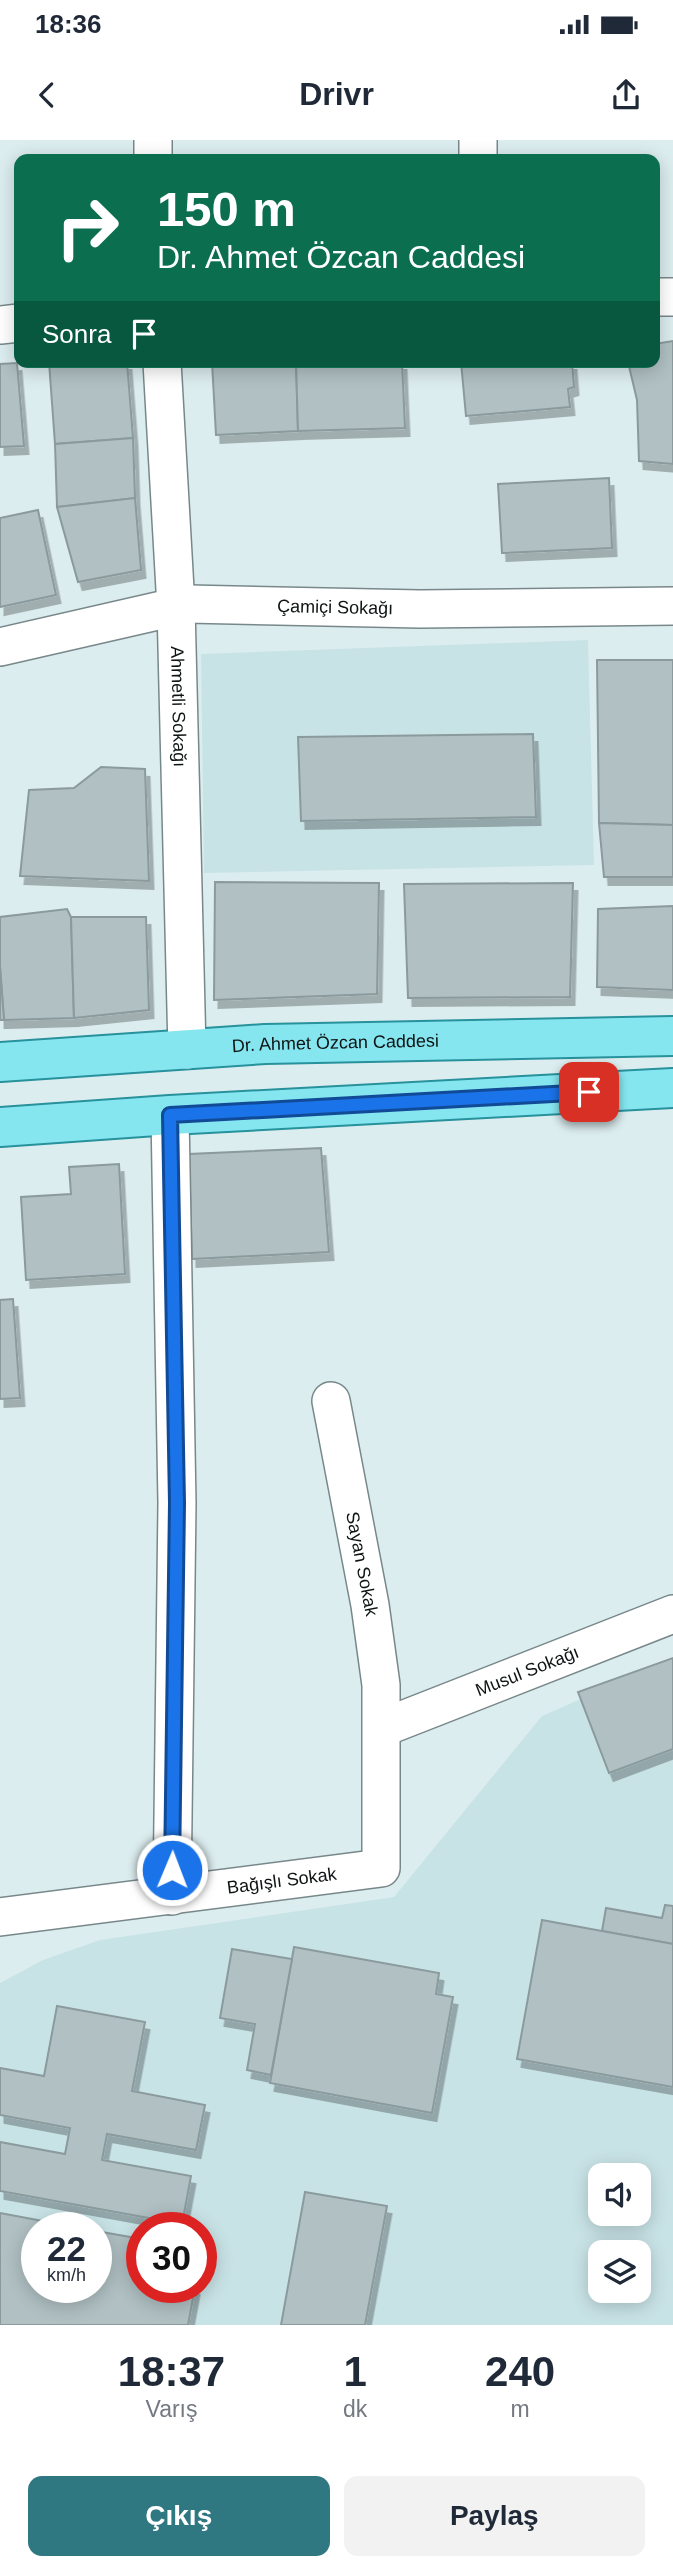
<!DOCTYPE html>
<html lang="tr">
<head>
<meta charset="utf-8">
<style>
	:root { --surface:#fff; --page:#f2f2f3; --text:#1f2937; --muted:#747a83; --accent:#307881 }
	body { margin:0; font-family:Arial,sans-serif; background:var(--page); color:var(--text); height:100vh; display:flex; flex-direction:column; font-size:26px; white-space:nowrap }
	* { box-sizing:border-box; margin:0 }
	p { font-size:23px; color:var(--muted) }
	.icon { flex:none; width:38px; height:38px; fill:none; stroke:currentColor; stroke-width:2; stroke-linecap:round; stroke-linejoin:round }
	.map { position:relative; height:2185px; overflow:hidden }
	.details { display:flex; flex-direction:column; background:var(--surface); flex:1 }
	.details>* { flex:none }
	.top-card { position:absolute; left:14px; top:14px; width:646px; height:214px; border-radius:14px; box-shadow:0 4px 18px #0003; background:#0b6e4f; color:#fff; overflow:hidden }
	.controls { position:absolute; left:588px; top:2023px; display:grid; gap:14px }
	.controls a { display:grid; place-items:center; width:63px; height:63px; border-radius:14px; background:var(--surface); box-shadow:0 4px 18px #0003; font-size:35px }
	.speed { position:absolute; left:21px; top:2072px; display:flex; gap:14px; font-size:35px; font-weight:700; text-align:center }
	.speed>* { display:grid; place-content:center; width:91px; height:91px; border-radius:50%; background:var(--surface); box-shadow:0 4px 18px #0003; line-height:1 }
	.speed small { font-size:18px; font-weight:400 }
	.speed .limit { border:10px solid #d22; background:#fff; color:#111 }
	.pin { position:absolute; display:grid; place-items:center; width:60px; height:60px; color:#fff; margin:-30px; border-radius:14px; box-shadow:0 4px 10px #0006 }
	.me { position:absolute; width:77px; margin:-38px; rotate:1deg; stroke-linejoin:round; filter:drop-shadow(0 0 5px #0008) }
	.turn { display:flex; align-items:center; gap:24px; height:147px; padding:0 28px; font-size:32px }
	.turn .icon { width:91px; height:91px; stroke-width:2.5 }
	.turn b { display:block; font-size:49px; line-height:60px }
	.then { display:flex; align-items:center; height:66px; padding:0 28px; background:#0003; gap:14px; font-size:26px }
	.eta { display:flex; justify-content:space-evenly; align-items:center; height:119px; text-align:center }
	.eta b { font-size:42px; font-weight:700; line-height:49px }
	.button { display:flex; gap:14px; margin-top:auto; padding:14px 28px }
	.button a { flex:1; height:80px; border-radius:14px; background:var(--accent); color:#fff; font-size:28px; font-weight:700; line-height:80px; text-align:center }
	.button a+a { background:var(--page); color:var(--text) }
	.status { display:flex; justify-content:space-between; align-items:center; height:49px; padding:0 35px; background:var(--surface); direction:ltr }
	.status svg { height:19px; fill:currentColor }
	header { display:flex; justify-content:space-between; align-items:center; height:91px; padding:0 28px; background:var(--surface); font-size:32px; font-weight:700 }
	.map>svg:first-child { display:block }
	.built { fill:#c8e3e6; fill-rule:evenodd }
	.building { fill:#b0c0c3; stroke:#8b9b9d; stroke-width:2; filter:url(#shadow) }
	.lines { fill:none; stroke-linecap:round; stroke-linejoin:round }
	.street-casing { stroke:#78888a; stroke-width:40 }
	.primary-casing { stroke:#27919c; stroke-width:42 }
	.street { stroke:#fff; stroke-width:37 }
	.primary { stroke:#86e6f0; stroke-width:38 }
	.route-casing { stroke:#114b97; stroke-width:18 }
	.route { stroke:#1a73e8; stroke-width:12 }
	.labels { text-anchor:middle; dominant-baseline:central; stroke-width:5; stroke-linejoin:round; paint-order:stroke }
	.street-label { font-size:18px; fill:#0e1414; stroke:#fff }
</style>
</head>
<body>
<div class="status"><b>18:36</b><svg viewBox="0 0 49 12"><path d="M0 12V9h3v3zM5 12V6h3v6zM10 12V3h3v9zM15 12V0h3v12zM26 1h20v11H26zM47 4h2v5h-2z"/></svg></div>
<header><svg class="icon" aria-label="back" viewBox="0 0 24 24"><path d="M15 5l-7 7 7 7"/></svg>Drivr<svg class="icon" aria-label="share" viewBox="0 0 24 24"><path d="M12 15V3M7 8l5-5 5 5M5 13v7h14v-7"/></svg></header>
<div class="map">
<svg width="673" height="2185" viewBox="0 0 673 2185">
	<defs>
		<filter id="shadow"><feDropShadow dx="4.5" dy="8" stdDeviation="0" flood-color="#0004"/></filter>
	</defs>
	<rect width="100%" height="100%" fill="#dcedef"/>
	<g class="built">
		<polygon points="588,500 594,725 204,733 201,514"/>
		<path d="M 673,1519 L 673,2185 L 0,2185 L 0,1843 L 43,1820 L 100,1800 L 394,1757 L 542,1576 ZM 600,2035 L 639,2035 L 639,2074 L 600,2074 ZM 37,2088 L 96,2088 L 96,2147 L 37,2147 ZM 142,2088 L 201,2088 L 201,2147 L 142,2147 ZM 600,2112 L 639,2112 L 639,2151 L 600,2151 Z"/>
	</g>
	<g class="building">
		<polygon points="673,201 673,324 639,321 637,260 628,222 654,222 654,204"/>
		<polygon points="49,222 127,222 133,298 55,304"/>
		<polygon points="212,222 296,222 298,291 216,295"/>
		<polygon points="296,222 402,222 405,288 298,291"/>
		<polygon points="461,222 572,222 574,247 568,249 570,267 466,276"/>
		<polygon points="17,223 24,306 0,307 0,224"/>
		<polygon points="133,298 135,358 57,367 55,304"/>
		<polygon points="609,338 612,408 502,413 498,344"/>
		<polygon points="135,358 141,430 78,442 57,367"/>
		<polygon points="38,370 56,455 0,467 0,378"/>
		<polygon points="597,520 673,520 673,685 599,683"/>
		<polygon points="533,594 536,677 301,681 298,597"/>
		<polygon points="101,627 145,629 149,741 20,736 29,650 74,648"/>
		<polygon points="599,683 673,685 673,737 604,737"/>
		<polygon points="215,742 379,743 377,854 214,860"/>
		<polygon points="573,743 570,857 408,858 404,744"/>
		<polygon points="673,766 673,850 597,847 598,769"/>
		<polygon points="67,769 71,777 74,878 4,880 0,827 0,777"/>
		<polygon points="71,777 146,777 149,870 74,878"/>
		<polygon points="0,827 4,880 0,880"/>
		<polygon points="321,1008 329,1112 192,1119 189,1014"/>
		<polygon points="119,1024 125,1134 26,1140 21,1057 71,1054 69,1027"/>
		<polygon points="13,1159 20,1258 0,1259 0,1160"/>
		<polygon points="673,1518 673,1609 609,1633 578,1552"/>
		<polygon points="665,1765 673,1766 673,1804 602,1791 606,1768 662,1778"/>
		<polygon points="542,1780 673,1804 673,1947 517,1919"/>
		<polygon points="294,1807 439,1833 436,1854 453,1857 432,1973 270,1943"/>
		<polygon points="232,1809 292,1819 271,1935 247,1930 255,1884 220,1878"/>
		<polygon points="57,1866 145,1882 132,1951 205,1965 196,2010 107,1994 102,2020 191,2036 182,2084 0,2051 0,2002 65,2014 70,1988 0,1975 0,1928 44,1936"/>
		<polygon points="305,2052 387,2066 365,2185 281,2185"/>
		<polygon points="0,2073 80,2088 37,2088 37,2147 96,2147 96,2091 142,2099 142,2147 195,2147 188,2185 0,2185"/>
	</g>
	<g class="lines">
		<g class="street-casing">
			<g id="street">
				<polyline points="153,0 153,19"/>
				<polyline points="478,19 478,0"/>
				<polyline points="654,157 673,157"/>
				<polyline points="0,185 19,183"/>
				<path id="s1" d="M 162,222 L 176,467 L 187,910"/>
				<path id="s2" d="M 0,507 L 188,464 L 420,469 L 673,466"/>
				<polyline points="170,975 177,1363 172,1756"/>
				<path id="s3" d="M 382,1588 L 673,1474"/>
				<path id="s4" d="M 0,1777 L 381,1728 L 381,1545 L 370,1465 L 331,1261"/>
			</g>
		</g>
		<g class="primary-casing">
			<g id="primary">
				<path id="s5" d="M 0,922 L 265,904 L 673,896"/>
				<polyline points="0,987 170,975 673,948"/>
			</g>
		</g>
		<use href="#street" class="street"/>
		<use href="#primary" class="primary"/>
	</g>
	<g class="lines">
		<g class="route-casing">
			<polyline id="route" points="172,1730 177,1363 170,975 589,952"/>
		</g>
		<use href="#route" class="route"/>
	</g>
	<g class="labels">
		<g class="street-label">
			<text stroke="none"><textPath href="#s2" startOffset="340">Çamiçi Sokağı</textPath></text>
			<text stroke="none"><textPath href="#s1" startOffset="345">Ahmetli Sokağı</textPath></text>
			<text stroke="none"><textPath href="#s5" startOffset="336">Dr. Ahmet Özcan Caddesi</textPath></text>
			<text transform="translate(362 1424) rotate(79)">Sayan Sokak</text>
			<text stroke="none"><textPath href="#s3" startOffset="156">Musul Sokağı</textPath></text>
			<text stroke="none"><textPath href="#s4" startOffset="284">Bağışlı Sokak</textPath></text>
		</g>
	</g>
</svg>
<div class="controls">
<a><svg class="icon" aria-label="sound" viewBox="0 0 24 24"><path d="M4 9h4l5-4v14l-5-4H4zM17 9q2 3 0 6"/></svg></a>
<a><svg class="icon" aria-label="layers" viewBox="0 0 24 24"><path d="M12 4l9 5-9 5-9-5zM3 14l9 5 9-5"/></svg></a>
</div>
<div class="speed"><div>22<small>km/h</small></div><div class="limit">30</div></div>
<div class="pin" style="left:589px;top:952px;background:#d93025"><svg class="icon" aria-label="arrive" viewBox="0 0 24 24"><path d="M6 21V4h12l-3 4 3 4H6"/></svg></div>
<svg class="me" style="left:172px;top:1730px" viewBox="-20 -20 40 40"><circle r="17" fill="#1a73e8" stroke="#fff" stroke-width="3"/><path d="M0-11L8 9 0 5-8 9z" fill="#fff"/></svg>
<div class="top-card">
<div class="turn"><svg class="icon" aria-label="right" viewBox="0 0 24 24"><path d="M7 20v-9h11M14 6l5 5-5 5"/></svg><div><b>150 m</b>Dr. Ahmet Özcan Caddesi</div></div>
<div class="then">Sonra<svg class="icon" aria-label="arrive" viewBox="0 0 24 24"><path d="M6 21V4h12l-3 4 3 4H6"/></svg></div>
</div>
</div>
<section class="details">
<div class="eta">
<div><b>18:37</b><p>Varış</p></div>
<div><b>1</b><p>dk</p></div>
<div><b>240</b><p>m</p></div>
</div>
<div class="button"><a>Çıkış</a><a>Paylaş</a></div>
</section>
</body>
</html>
